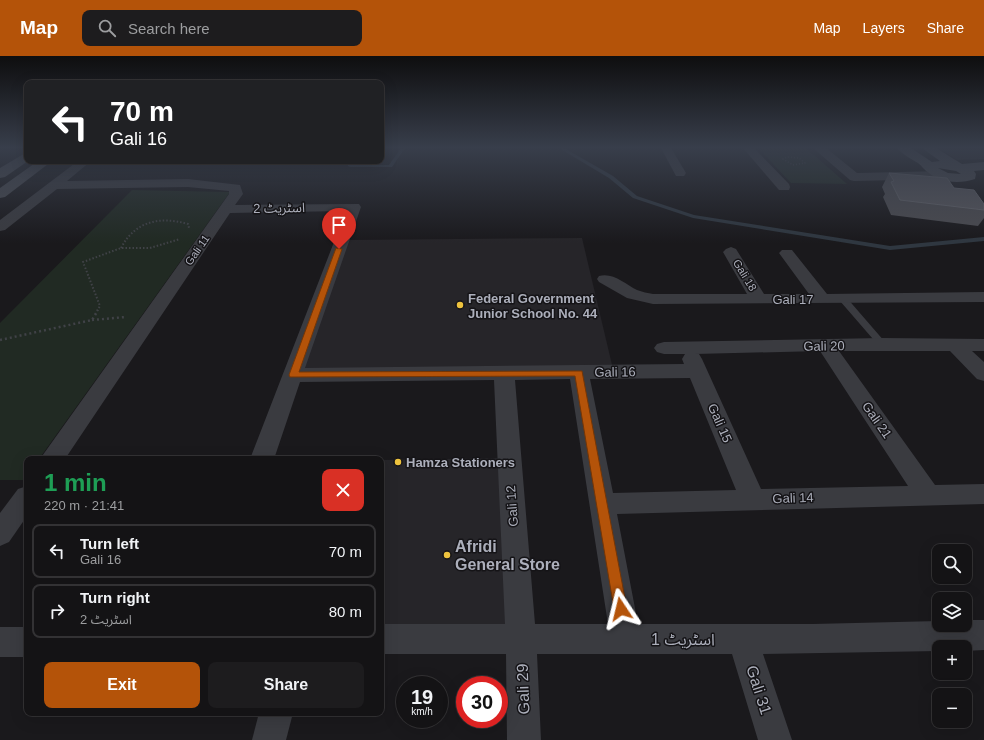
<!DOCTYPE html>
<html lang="en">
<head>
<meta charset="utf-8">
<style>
	:root { --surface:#141315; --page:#1d1c1e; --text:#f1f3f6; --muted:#9d9ea0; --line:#333234; --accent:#b45309 }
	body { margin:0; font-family:Helvetica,"Noto Sans Arabic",sans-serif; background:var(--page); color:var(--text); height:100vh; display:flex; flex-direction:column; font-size:15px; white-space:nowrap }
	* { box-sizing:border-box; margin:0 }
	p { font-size:13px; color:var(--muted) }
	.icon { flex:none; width:22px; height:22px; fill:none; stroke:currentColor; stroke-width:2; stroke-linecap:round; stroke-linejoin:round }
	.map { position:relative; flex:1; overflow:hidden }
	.panel { position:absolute; left:24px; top:400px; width:360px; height:260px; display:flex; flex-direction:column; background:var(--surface); border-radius:8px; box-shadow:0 4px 16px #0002,0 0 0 1px var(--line) }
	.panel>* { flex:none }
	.top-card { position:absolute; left:24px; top:24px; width:360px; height:84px; border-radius:8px; box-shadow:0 4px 16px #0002,0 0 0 1px var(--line); background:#202124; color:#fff; overflow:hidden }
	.fabs { position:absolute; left:932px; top:488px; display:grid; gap:8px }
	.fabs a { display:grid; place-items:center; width:40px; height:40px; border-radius:8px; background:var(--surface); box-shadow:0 4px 16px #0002,0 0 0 1px var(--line); font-size:20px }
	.speed { position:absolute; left:396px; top:620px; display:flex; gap:8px; font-size:20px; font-weight:700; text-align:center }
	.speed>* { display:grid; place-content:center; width:52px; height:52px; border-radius:50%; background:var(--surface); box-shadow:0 4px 16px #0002,0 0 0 1px var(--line); line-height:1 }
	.speed small { font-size:10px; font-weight:400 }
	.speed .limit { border:6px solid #d22; background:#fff; color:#111 }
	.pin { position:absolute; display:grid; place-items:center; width:34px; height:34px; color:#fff; margin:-41px -17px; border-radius:50% 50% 50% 0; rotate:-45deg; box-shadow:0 0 4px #0007 }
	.pin .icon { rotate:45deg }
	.me { position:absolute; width:44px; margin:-22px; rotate:350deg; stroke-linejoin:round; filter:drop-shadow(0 0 3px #0008) }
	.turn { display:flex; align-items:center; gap:14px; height:84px; padding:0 20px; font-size:18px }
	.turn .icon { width:52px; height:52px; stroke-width:2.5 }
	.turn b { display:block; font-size:28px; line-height:34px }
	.round { display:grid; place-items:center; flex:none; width:42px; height:42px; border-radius:8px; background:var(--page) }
	.head { display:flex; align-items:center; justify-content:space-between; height:68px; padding:0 20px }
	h1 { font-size:24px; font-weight:600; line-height:30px; color:#1e9e55 }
	.primary-button { display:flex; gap:8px; margin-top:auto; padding:8px 20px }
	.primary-button a { flex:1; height:46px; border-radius:8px; background:var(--accent); color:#fff; font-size:16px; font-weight:600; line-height:46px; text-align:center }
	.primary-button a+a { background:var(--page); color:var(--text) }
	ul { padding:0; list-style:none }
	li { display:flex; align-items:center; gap:12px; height:54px; margin:0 8px 6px; padding:0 12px; border:2px solid var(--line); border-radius:8px }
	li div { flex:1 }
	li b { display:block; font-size:15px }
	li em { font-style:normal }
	header { display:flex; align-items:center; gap:24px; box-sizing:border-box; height:56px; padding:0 20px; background:var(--accent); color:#fff }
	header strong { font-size:19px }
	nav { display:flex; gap:22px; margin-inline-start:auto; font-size:14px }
	.search { width:280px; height:36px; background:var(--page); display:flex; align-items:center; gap:10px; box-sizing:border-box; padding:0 14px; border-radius:8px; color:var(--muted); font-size:15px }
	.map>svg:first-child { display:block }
	.built { fill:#262529 }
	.green { fill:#212a23 }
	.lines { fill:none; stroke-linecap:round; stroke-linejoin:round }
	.stream { fill:#2f3740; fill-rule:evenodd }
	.path-far2 { stroke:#404247; stroke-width:1.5; stroke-dasharray:1 2; stroke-linecap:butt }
	.path-far1 { stroke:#404247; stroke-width:2; stroke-dasharray:1.5 2; stroke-linecap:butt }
	.path { stroke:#404247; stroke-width:2.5; stroke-dasharray:2 3; stroke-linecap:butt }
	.lane { fill:#3a3b40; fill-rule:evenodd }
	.street { fill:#3a3b40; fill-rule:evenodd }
	.secondary { fill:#484a50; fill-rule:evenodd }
	.wall { fill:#4b4b50 }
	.building { fill:#56565c; stroke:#63646a }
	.route { fill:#b45309; stroke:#753606 }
	.poi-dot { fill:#eec33e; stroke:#151417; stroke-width:1.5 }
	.labels { text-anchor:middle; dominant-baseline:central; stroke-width:3; stroke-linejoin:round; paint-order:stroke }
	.far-street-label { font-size:11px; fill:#acafbb; stroke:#151417 }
	.street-label { font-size:13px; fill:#acafbb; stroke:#151417 }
	.poi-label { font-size:13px; font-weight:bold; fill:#acafbb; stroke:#151417; text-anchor:start }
	.near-poi-label { font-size:16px; font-weight:bold; fill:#acafbb; stroke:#151417; text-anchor:start }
	.near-street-label { font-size:16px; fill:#acafbb; stroke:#151417 }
</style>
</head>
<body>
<header>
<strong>Map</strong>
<div class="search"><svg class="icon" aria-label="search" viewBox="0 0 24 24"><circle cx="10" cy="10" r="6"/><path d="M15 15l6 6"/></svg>Search here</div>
<nav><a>Map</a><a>Layers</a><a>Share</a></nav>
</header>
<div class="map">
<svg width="984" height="684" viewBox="0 0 984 684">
	<rect width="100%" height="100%" fill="#1a191c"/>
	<g class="built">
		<polygon points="938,92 984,92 984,103 957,104"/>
		<polygon points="582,182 613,313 300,314 344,184"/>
		<polygon points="503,402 512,578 381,577 381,404"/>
	</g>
	<g class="green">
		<polygon points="758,92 806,92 847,128 791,127"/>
		<polygon points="132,134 230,136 39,403 27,403 27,419 24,424 0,424 0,267"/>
	</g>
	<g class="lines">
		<g class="stream">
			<polygon points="401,92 405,92 392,111 350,111 348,110 347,105 351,105 352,109 389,109"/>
			<polygon points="559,92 564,92 613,120 637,140 694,159 890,190 984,181 984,185 890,194 693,162 633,142 609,122"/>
		</g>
		<polygon class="path-far2" points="788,101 799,102 805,107 793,109 783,103"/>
		<g class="path-far1">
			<path d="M 121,192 C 135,165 160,160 188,168 L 189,172"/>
			<polyline points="97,255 100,250 83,206 121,192 150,192 180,183"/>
		</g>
		<g class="path">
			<polyline points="92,264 126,261"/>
			<polyline points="0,284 92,264 98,254"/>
		</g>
		<polygon class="lane" points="840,241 846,241 885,286 887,288 885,290 879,290 840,245"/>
		<g class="street">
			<polygon points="661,92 671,92 686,117 684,120 676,120"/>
			<polygon points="743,92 754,92 789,128 790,131 789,134 779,134"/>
			<polygon points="813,92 826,92 857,117 943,115 949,119 943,123 854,125 850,124"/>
			<path d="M 78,105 L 91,105 L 67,125 L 188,123 L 240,129 L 243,138 L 235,149 L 359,148 L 361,151 L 305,312 L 684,308 L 682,303 L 685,298 L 688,298 L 664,298 L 657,296 L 654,292 L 657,288 L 664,286 L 882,282 L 984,283 L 984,295 L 972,295 L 984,306 L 984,325 L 977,323 L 950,295 L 839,295 L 935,429 L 984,428 L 984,448 L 617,458 L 638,568 L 813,568 L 939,565 L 939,569 L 965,569 L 965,564 L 984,564 L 984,594 L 965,595 L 965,591 L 939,591 L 939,595 L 763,598 L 792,684 L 758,684 L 732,598 L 537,598 L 541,684 L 507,684 L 506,598 L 381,598 L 381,568 L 505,568 L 494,324 L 300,326 L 274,403 L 250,403 L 346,155 L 230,157 L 65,403 L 40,403 L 229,138 L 229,135 L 188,131 L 57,133 L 5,174 L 0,175 L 0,164 ZM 820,295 L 908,430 L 761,433 L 702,303 L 699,298 L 695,298 ZM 690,322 L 736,434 L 613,437 L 590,323 ZM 570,323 L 608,568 L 535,568 L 515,324 Z"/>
			<path d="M 731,191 L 736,193 L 764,238 L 809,238 L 779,197 L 782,194 L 792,194 L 827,238 L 984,236 L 984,246 L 653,248 L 627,242 L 599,226 L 597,223 L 599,220 C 613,216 625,228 637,234 C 642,236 648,237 653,238 L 747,238 L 723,196 L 726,193 Z"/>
			<polygon points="27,430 27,460 9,486 0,490 0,457 18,433"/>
			<rect x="0" y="571" width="27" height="30"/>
			<polygon points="259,657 293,657 286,684 252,684"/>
		</g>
		<g class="secondary">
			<path d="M 897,92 L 911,92 L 932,106 L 940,105 L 922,92 L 936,92 L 962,108 L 984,106 L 984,114 L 974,115 L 976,118 L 975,123 C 960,128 941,127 929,117 C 924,114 923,111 918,107 C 911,103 902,98 897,92 ZM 938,112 L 956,115 L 961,118 L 948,117 Z"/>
			<polygon points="27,96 28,105 5,121 0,122 0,112"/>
			<polygon points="38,105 52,105 5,141 0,142 0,132"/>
		</g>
	</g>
	<polygon class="wall" points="889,117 954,132 984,148 984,162 978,170 891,159 883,141 885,138 882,131"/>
	<polygon class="building" points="889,117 947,122 954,132 974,134 984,148 984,154 900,144 891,126 894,125"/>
	<linearGradient id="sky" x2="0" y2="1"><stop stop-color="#0e0e0f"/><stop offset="0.49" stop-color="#383e4b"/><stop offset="1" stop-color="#383e4b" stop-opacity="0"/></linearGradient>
	<rect width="984" height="187" fill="url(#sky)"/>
	<polygon class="route" points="336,192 342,193 299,316 582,315 627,553 625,557 621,559 616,557 614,553 575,320 290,321 289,319"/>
	<g class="poi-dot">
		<circle cx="460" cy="249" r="4"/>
		<circle cx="398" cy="406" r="4"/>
		<circle cx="447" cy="499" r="4"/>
	</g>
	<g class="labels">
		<g class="far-street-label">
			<text transform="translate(197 194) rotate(-55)">Gali 11</text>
			<text transform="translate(745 219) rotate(59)">Gali 18</text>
		</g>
		<g class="street-label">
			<text transform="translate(279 152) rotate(-1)">اسٹریٹ 2</text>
			<text x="793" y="243">Gali 17</text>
			<text transform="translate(824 290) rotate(-1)">Gali 20</text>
			<text transform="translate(615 316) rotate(-1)">Gali 16</text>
			<text transform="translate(877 364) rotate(55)">Gali 21</text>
			<text transform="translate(720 367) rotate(66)">Gali 15</text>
			<text transform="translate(793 442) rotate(-2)">Gali 14</text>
			<text transform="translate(512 450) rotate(-94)">Gali 12</text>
		</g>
		<g class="poi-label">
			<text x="468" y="242">Federal Government<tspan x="468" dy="15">Junior School No. 44</tspan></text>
			<text x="406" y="406">Hamza Stationers</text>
		</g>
		<g class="near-poi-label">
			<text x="455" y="490">Afridi<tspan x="455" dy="18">General Store</tspan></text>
		</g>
		<g class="near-street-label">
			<text x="683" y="583">اسٹریٹ 1</text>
			<text transform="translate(523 633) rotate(-92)">Gali 29</text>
			<text transform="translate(759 634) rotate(72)">Gali 31</text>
		</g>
	</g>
</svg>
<div class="fabs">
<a><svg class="icon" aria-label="search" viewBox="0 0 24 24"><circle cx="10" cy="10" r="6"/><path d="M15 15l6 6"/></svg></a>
<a><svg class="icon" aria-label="layers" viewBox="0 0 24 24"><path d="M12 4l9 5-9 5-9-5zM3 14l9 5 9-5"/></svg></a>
<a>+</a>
<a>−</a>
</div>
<div class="speed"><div>19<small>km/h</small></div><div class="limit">30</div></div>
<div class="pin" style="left:339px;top:193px;background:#d93025"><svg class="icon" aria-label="arrive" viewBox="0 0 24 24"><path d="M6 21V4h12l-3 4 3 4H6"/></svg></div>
<svg class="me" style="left:621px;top:553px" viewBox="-20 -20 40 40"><path d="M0-17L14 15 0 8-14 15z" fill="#b45309" stroke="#fff" stroke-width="4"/></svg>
<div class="top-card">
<div class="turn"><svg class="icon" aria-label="left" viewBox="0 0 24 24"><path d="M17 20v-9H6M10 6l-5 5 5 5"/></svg><div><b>70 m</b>Gali 16</div></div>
</div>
<section class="panel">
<div class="head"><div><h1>1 min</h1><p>220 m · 21:41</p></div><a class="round" style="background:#d93025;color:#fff"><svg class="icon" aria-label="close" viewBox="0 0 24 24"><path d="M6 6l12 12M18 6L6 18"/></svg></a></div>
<ul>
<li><svg class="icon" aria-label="left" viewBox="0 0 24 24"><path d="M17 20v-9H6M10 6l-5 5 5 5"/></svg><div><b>Turn left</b><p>Gali 16</p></div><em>70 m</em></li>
<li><svg class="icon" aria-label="right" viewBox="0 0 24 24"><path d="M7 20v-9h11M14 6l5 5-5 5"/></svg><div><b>Turn right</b><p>اسٹریٹ 2</p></div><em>80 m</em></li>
</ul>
<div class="primary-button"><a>Exit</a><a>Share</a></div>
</section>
</div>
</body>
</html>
